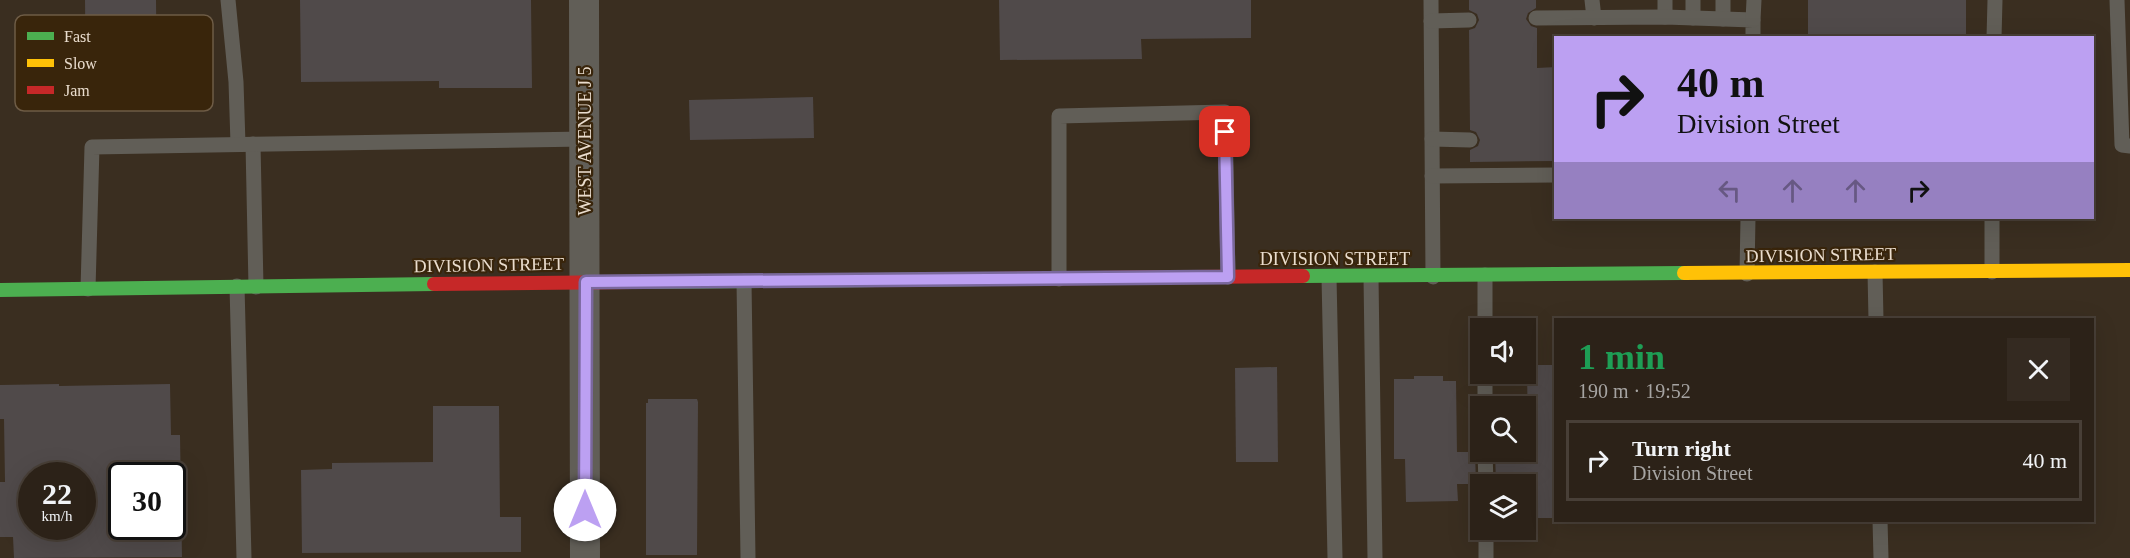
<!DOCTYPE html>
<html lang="en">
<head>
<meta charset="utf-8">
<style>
	:root { --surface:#2c2218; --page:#342a21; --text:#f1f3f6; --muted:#a6a4a2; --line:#483f37 }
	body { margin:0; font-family:"Times New Roman",serif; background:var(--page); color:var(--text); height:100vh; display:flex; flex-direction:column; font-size:22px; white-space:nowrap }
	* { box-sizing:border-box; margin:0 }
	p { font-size:20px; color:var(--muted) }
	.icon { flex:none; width:33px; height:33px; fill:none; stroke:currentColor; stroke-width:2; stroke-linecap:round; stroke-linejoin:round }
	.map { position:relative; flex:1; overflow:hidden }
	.sheet { position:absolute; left:1554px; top:318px; width:540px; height:204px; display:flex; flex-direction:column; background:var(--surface); border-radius:0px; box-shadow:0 6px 24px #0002,0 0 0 2px var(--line) }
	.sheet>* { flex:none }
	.banner { position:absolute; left:1554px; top:36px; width:540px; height:183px; border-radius:0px; box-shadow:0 6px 24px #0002,0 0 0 2px var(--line); background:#bca0f2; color:#111; overflow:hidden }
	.controls { position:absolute; left:1470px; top:318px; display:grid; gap:12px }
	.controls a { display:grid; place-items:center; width:66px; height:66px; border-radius:0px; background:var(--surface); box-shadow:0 6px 24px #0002,0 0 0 2px var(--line); font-size:30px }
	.speed { position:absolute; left:18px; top:462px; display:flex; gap:12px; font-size:30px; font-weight:700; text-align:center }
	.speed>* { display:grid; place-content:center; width:78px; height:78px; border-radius:50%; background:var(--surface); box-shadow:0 6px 24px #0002,0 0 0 2px var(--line); line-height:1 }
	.speed small { font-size:15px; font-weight:400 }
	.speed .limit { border:3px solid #111; border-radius:9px; background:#fff; color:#111 }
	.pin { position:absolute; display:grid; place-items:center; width:51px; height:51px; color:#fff; margin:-26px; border-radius:12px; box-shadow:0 3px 9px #0006 }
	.me { position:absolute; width:66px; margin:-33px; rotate:0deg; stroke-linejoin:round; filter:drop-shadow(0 0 4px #0008) }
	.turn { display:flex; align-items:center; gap:21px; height:126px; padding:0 24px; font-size:27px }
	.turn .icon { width:78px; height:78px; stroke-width:2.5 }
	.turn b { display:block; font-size:42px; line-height:51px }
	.lanes { display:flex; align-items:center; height:57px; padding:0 24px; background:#0003; justify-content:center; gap:30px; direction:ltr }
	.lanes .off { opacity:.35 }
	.round { display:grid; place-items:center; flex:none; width:63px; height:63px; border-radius:0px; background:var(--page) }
	.headline { display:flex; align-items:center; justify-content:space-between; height:102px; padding:0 24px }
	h1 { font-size:36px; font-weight:700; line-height:45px; color:#1e9e55 }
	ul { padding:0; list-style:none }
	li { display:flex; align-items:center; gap:18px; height:81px; margin:0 12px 9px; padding:0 12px; border:3px solid var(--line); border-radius:0px }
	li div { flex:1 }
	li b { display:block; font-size:22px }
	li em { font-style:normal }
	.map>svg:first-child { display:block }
	.building { fill:#504a4a; fill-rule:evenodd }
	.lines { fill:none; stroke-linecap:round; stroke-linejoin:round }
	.lane { stroke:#615e57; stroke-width:15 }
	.street { stroke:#615e57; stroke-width:30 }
	.fast { stroke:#4caf50; stroke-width:14 }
	.slow { stroke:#ffc107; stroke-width:14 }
	.jam { stroke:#c62828; stroke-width:14 }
	.route-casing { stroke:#7a689d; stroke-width:15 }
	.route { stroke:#bca0f2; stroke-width:10 }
	.labels { text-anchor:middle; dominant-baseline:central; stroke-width:4.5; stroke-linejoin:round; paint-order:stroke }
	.street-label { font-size:18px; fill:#eaddce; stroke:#39250b }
	.key { fill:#39250b; stroke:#6e5c46; stroke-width:1.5 }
	.key-label { font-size:16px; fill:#eaddce }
</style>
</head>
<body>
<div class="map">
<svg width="2130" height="558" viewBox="0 0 2130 558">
	<rect width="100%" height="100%" fill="#3a2e20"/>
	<g class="building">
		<polygon points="85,0 156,0 157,91 137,91 137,99 86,99"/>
		<polygon points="300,0 531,0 532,88 439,88 439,81 301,82"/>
		<polygon points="999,0 1251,0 1251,38 1141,39 1142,59 1000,60"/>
		<polygon points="1469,0 1536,0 1536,8 1528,13 1526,19 1531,26 1537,28 1537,68 1556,67 1556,161 1470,162 1470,150 1478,146 1480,140 1476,132 1470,130 1469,30 1475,28 1479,20 1477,14 1469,10"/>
		<rect x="1808" y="0" width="158" height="38"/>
		<polygon points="813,97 814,138 690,140 689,100"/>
		<polygon points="1527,365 1556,365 1556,518 1526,518 1526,484 1496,484 1495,452 1528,450"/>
		<polygon points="1277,367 1278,462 1236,462 1235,368"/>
		<polygon points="1414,376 1443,376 1443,381 1456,381 1457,452 1475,452 1476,484 1457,484 1458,501 1406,502 1405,459 1394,459 1394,379 1414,379"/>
		<path d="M 59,384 L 59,386 L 170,384 L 171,435 L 180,435 L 182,557 L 14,558 L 13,537 L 0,537 L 0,482 L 5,482 L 4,419 L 0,419 L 0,385 ZM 32,476 L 82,476 L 82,526 L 32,526 ZM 122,476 L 172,476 L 172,526 L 122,526 Z"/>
		<polygon points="648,399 697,399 698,402 697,555 646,555 646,403 648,403"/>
		<polygon points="433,406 499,406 500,517 521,517 521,552 302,553 301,470 332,469 332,463 433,462"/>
	</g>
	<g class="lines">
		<g class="lane">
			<polyline points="228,0 236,82 238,144"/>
			<polyline points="1431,0 1433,277"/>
			<polyline points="1592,0 1594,18"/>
			<polyline points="1693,0 1693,18"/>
			<polyline points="1723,0 1723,19"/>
			<polyline points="2117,0 2122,145 2130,146"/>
			<polyline points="1665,17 1665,0"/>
			<polyline points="1536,18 1665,17 1753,20 1753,38"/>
			<polyline points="1753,20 1754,0"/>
			<polyline points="1431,21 1469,20"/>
			<polyline points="1994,38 1995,0"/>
			<polyline points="1432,139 1470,140"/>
			<polyline points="253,144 256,287"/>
			<polyline points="1432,176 1556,175"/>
			<polyline points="1875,272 1876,320"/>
			<polyline points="1992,272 1992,218"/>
			<polyline points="1747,274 1748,218"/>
			<polyline points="1485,275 1485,328"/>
			<polyline points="1329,277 1335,558"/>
			<polyline points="1371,277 1375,558"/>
			<polyline points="1059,279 1059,116 1225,112 1228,277"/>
			<polyline points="744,281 748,558"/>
			<polyline points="237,286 244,558"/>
			<polyline points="88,289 92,147 585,139"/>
			<polyline points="1485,374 1485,406"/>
			<polyline points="1485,452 1486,484"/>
			<polyline points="1880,520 1881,558"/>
			<polyline points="1486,530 1486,558"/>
		</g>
		<polyline class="street" points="584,0 585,558"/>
		<g class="fast">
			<polyline points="1303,276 1684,273"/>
			<polyline points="633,282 992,279"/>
			<polyline points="0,290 434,284"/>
		</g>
		<polyline class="slow" points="1684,273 2130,270"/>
		<g class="jam">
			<polyline points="992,279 1303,276"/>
			<polyline points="434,284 633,282"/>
		</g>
	</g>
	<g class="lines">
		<g class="route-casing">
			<polyline id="route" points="585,510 586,282 1228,277 1225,132"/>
		</g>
		<use href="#route" class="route"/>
	</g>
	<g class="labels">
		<g class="street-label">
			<text transform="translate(585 141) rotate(-90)">WEST AVENUE J 5</text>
			<text transform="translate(1821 255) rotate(-1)">DIVISION STREET</text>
			<text x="1335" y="259">DIVISION STREET</text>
			<text transform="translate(489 265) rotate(-1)">DIVISION STREET</text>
		</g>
	</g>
	<rect x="15" y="15" width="198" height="96" rx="9" class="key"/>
	<rect x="27" y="32" width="27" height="8" fill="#4caf50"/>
	<rect x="27" y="59" width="27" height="8" fill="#ffc107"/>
	<rect x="27" y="86" width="27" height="8" fill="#c62828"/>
	<g class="key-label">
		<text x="64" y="42">Fast</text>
		<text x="64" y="69">Slow</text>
		<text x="64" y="96">Jam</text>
	</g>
</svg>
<div class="controls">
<a><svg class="icon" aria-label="sound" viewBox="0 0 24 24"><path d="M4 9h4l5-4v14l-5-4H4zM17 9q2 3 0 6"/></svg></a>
<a><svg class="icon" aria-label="search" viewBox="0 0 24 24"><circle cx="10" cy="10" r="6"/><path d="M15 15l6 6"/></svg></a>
<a><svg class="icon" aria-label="layers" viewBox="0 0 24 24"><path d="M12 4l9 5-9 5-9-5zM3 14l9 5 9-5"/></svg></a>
</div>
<div class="speed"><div>22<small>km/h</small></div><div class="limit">30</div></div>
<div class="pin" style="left:1225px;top:132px;background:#d93025"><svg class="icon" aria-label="arrive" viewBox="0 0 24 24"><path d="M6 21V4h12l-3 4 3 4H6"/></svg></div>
<svg class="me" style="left:585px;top:510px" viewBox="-20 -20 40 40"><circle r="19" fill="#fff"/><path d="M0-13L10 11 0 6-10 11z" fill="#bca0f2"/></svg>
<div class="banner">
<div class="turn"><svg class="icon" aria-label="right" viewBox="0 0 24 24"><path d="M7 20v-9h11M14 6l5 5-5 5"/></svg><div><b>40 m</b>Division Street</div></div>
<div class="lanes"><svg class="icon off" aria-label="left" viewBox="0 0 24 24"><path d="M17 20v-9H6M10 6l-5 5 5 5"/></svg><svg class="icon off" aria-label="ahead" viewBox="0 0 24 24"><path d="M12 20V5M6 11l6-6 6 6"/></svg><svg class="icon off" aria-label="ahead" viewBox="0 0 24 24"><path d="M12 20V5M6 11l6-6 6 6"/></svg><svg class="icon" aria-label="right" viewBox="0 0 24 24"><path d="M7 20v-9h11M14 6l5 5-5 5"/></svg></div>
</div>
<section class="sheet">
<div class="headline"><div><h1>1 min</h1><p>190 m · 19:52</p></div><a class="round"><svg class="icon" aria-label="close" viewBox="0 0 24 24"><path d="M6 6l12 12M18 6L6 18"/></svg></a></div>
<ul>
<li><svg class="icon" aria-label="right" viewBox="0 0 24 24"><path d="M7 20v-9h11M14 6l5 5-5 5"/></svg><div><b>Turn right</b><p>Division Street</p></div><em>40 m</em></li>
</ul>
</section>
</div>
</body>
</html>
